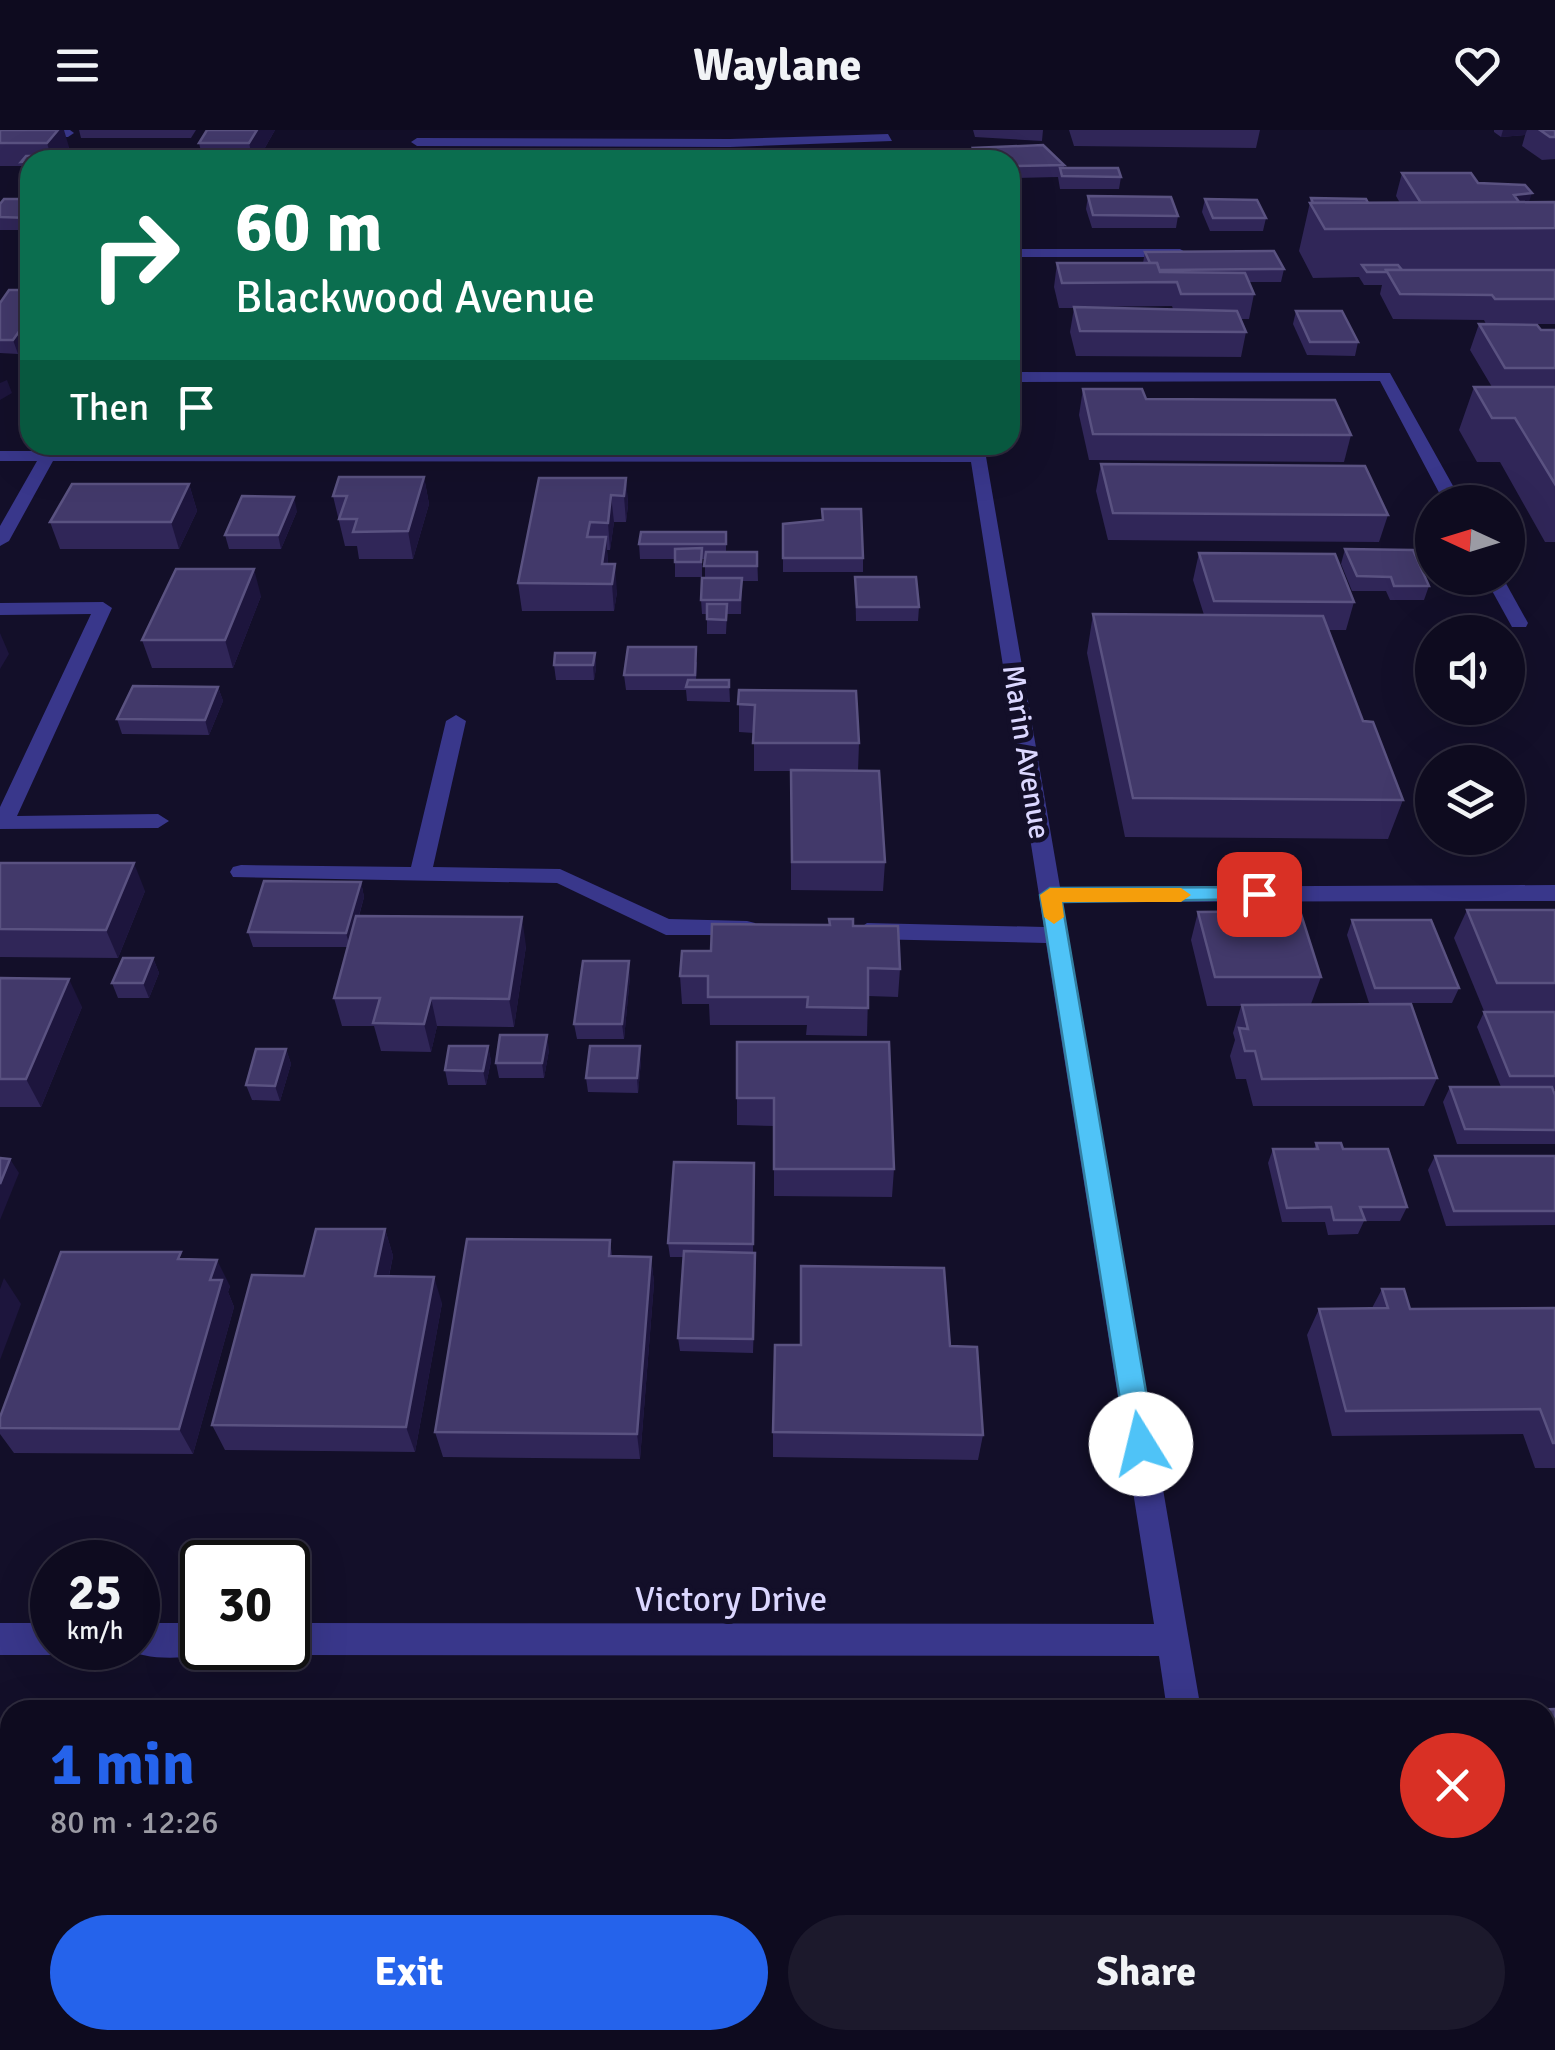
<!DOCTYPE html>
<html lang="en">
<head>
<meta charset="utf-8">
<style>
	:root { --surface:#0e0b1f; --page:#1c192c; --text:#f1f3f6; --muted:#9b9ba4; --line:#2e2b3d; --accent:#2563eb }
	body { margin:0; font-family:Signika,sans-serif; background:var(--page); color:var(--text); height:100vh; display:flex; flex-direction:column; font-size:38px; white-space:nowrap }
	* { box-sizing:border-box; margin:0 }
	p { font-size:32px; color:var(--muted) }
	.icon { flex:none; width:55px; height:55px; fill:none; stroke:currentColor; stroke-width:2; stroke-linecap:round; stroke-linejoin:round }
	.map { position:relative; flex:1; overflow:hidden }
	.sheet { position:absolute; left:0px; top:1570px; width:1555px; height:350px; display:flex; flex-direction:column; background:var(--surface); border-radius:30px 30px 0 0; box-shadow:0 10px 40px #0002,0 0 0 2px var(--line) }
	.sheet>* { flex:none }
	.hud { position:absolute; left:20px; top:20px; width:1000px; height:305px; border-radius:30px; box-shadow:0 10px 40px #0002,0 0 0 2px var(--line); background:#0b6e4f; color:#fff; overflow:hidden }
	.needle { width:65px; rotate:274deg }
	.buttons { position:absolute; left:1415px; top:355px; display:grid; gap:20px }
	.buttons a { display:grid; place-items:center; width:110px; height:110px; border-radius:50%; background:var(--surface); box-shadow:0 10px 40px #0002,0 0 0 2px var(--line); font-size:50px }
	.speed { position:absolute; left:30px; top:1410px; display:flex; gap:20px; font-size:50px; font-weight:700; text-align:center }
	.speed>* { display:grid; place-content:center; width:130px; height:130px; border-radius:50%; background:var(--surface); box-shadow:0 10px 40px #0002,0 0 0 2px var(--line); line-height:1 }
	.speed small { font-size:25px; font-weight:400 }
	.speed .limit { border:5px solid #111; border-radius:15px; background:#fff; color:#111 }
	.pin { position:absolute; display:grid; place-items:center; width:85px; height:85px; color:#fff; margin:-42px; border-radius:20px; box-shadow:0 5px 15px #0006 }
	.me { position:absolute; width:110px; margin:-55px; rotate:351deg; stroke-linejoin:round; filter:drop-shadow(0 0 8px #0008) }
	.turn { display:flex; align-items:center; gap:35px; height:210px; padding:0 50px; font-size:45px }
	.turn .icon { width:130px; height:130px; stroke-width:2.5 }
	.turn b { display:block; font-size:70px; line-height:85px }
	.then { display:flex; align-items:center; height:95px; padding:0 50px; background:#0003; gap:20px; font-size:38px }
	.round { display:grid; place-items:center; flex:none; width:105px; height:105px; border-radius:52px; background:var(--page) }
	.overview { display:flex; align-items:center; justify-content:space-between; height:170px; padding:0 50px }
	h1 { font-size:60px; font-weight:700; line-height:75px; color:var(--accent) }
	.cta { display:flex; gap:20px; margin-top:auto; padding:20px 50px }
	.cta a { flex:1; height:115px; border-radius:60px; background:var(--accent); color:#fff; font-size:40px; font-weight:700; line-height:115px; text-align:center }
	.cta a+a { background:var(--page); color:var(--text) }
	header { display:flex; justify-content:space-between; align-items:center; height:130px; padding:0 50px; background:var(--surface); font-size:45px; font-weight:700 }
	.map>svg:first-child { display:block }
	.lines { fill:none; stroke-linecap:round; stroke-linejoin:round }
	.minor { fill:#39378b; fill-rule:evenodd }
	.wall { fill:#302658; fill-rule:evenodd }
	.shaded-wall { fill:#1d153d }
	.building { fill:#42396a; stroke:#5a5281; stroke-width:2.5 }
	.route { fill:#4fc3f7; stroke:#337fa1; stroke-width:2.5 }
	.slow { fill:#f59e0b }
	.labels { text-anchor:middle; dominant-baseline:central; stroke-width:10; stroke-linejoin:round; paint-order:stroke }
	.street-label { font-size:30px; fill:#dbd7ff; stroke:#130f29 }
	.near-street-label { font-size:35px; fill:#dbd7ff; stroke:#130f29 }
</style>
</head>
<body>
<header><svg class="icon" aria-label="menu" viewBox="0 0 24 24"><path d="M4 6h16M4 12h16M4 18h16"/></svg>Waylane<svg class="icon" aria-label="heart" viewBox="0 0 24 24"><path d="M12 20l-8-8c-3-5 5-10 8-4 3-6 11-1 8 4z"/></svg></header>
<div class="map">
<svg width="1555" height="1920" viewBox="0 0 1555 1920">
	<rect width="100%" height="100%" fill="#130f29"/>
	<g class="lines">
		<g class="minor">
			<polygon points="0,0 70,0 74,3 68,7 0,7"/>
			<polygon points="888,4 892,11 730,17 417,16 411,12 417,8 730,9"/>
			<polygon points="1010,119 1180,119 1187,123 1180,127 1010,127"/>
			<polygon points="1010,242 1390,243 1462,372 1444,372 1380,251 1010,252"/>
			<polygon points="968,315 984,315 1060,757 1555,755 1555,771 1062,772 1201,1580 1167,1580 1159,1526 288,1525 277,1520 288,1518 288,1493 1154,1494 1046,813 867,809 856,801 867,793 1044,797 971,332 53,331 9,411 0,416 0,396 37,331 0,331 0,321 969,322"/>
			<polygon points="1485,448 1503,448 1528,493 1526,497 1512,497"/>
			<polygon points="103,472 112,478 17,686 158,684 169,691 158,698 0,699 0,677 91,484 0,485 0,473"/>
			<polygon points="456,585 466,591 433,737 560,739 669,789 747,791 755,793 758,799 755,805 666,805 557,753 233,747 230,742 233,737 241,735 411,737 446,591"/>
			<polygon points="0,1493 52,1493 52,1518 65,1518 52,1525 0,1525"/>
			<path d="M 138,1493 L 202,1493 L 202,1518 L 215,1518 C 197,1531 143,1531 125,1518 L 138,1518 Z"/>
			<polygon points="1555,1876 1555,1914 1533,1910 1545,1910 1545,1877"/>
			<polygon points="1216,1910 1403,1910 1399,1920 1218,1920"/>
		</g>
	</g>
	<g class="wall">
		<polygon points="0,0 69,17 63,25 176,30 30,30 30,45 25,45 22,36 0,36"/>
		<polygon points="79,0 196,0 191,8 81,8"/>
		<polygon points="207,0 275,0 258,30 203,30 199,13"/>
		<polygon points="973,0 1043,0 1042,11 975,7"/>
		<polygon points="1069,0 1260,0 1256,18 1074,16"/>
		<polygon points="1494,0 1555,0 1555,29 1542,30 1522,16 1526,2 1525,5 1501,7 1494,2"/>
		<polygon points="973,18 1064,35 1064,38 1121,47 1119,59 1060,59 1058,47 1010,48 1010,30 972,30"/>
		<polygon points="1402,43 1478,53 1529,72 1555,72 1555,194 1486,194 1484,190 1393,189 1380,164 1382,155 1364,155 1359,147 1313,148 1299,121 1311,68 1368,73 1400,73 1396,66"/>
		<polygon points="1088,66 1178,86 1176,98 1092,98 1086,79"/>
		<polygon points="30,69 30,100 0,100 0,74"/>
		<polygon points="1205,69 1266,88 1263,101 1210,101 1202,82"/>
		<path d="M 1145,122 L 1284,139 L 1281,152 L 1249,152 L 1254,164 L 1249,189 L 1241,189 L 1246,202 L 1241,227 L 1076,226 L 1070,202 L 1074,178 L 1059,178 L 1054,157 L 1057,133 L 1143,133 ZM 1172,176 L 1173,179 L 1084,177 Z"/>
		<polygon points="30,160 30,206 18,224 0,223 0,173"/>
		<polygon points="1296,181 1358,212 1355,226 1307,225 1293,194"/>
		<polygon points="1479,194 1555,200 1555,412 1545,412 1500,332 1477,332 1459,300 1474,257 1492,257 1470,220"/>
		<polygon points="1083,259 1146,269 1351,305 1344,332 1089,330 1079,285"/>
		<polygon points="1101,334 1388,385 1379,412 1108,410 1096,361"/>
		<polygon points="424,347 429,374 413,429 359,429 357,416 345,416 333,366"/>
		<polygon points="626,348 628,375 626,392 614,392 610,420 607,420 608,434 617,462 614,481 522,481 518,453"/>
		<polygon points="189,354 197,381 179,419 60,419 50,392"/>
		<polygon points="822,379 863,428 863,442 783,442 783,394 822,390"/>
		<polygon points="297,381 281,419 229,419 225,405"/>
		<polygon points="726,402 726,422 757,422 758,451 742,451 741,484 727,484 726,504 707,504 707,484 702,484 701,470 705,448 705,429 702,429 702,447 675,447 675,429 640,429 639,414"/>
		<polygon points="1345,419 1429,456 1424,470 1390,470 1386,461 1352,461 1341,434"/>
		<polygon points="1199,423 1354,472 1346,500 1328,500 1363,591 1403,670 1388,709 1125,707 1087,523 1093,484 1204,485 1193,450"/>
		<polygon points="855,447 919,477 918,491 856,491"/>
		<polygon points="261,466 233,538 152,538 142,510"/>
		<polygon points="595,523 596,538 594,550 556,550 554,535"/>
		<polygon points="697,532 696,550 729,550 730,572 687,571 686,560 626,560 624,545"/>
		<polygon points="218,557 223,571 209,605 122,604 117,589"/>
		<polygon points="739,560 859,613 858,641 885,732 883,761 791,760 791,641 754,641 754,603 739,602"/>
		<polygon points="0,733 145,761 118,828 0,827"/>
		<polygon points="361,752 364,767 359,786 526,816 514,897 437,896 431,922 381,921 374,896 342,896 334,868 348,817 253,817 248,802"/>
		<polygon points="1467,780 1555,780 1555,881 1484,881 1454,808"/>
		<polygon points="1198,782 1321,847 1311,874 1437,948 1424,976 1253,976 1246,949 1236,949 1230,926 1235,910 1233,903 1241,876 1207,876 1191,810"/>
		<polygon points="829,789 853,796 900,839 898,867 868,866 867,906 806,905 807,895 710,895 709,874 682,874 680,846 711,821 829,795"/>
		<polygon points="1352,790 1459,858 1452,873 1369,873 1347,805"/>
		<polygon points="153,828 159,843 149,868 118,868 112,853"/>
		<polygon points="630,846 624,909 577,909 574,894"/>
		<polygon points="0,848 82,877 41,977 0,977"/>
		<polygon points="1484,882 1555,882 1555,960 1553,960 1555,965 1555,1014 1457,1014 1443,972 1450,957 1501,957 1477,897"/>
		<polygon points="737,912 894,1039 892,1067 774,1066 774,996 737,995"/>
		<polygon points="488,916 491,931 486,955 448,955 445,940"/>
		<polygon points="286,919 291,934 280,971 252,970 246,955"/>
		<polygon points="549,920 544,948 499,948 496,933"/>
		<polygon points="641,931 638,963 588,962 586,948"/>
		<polygon points="1316,1013 1343,1019 1407,1077 1400,1091 1364,1091 1358,1104 1328,1105 1325,1092 1282,1092 1268,1033 1273,1019 1314,1019"/>
		<polygon points="1435,1026 1555,1026 1555,1095 1446,1096 1428,1040"/>
		<polygon points="754,1033 753,1123 756,1137 753,1223 680,1221 678,1208 683,1127 670,1127 668,1113"/>
		<polygon points="385,1099 393,1126 389,1146 442,1173 415,1322 225,1320 212,1295 304,1146"/>
		<polygon points="610,1110 612,1126 651,1127 654,1153 640,1329 443,1327 435,1302"/>
		<polygon points="184,1130 230,1156 228,1162 234,1177 193,1324 14,1323 0,1304 0,1287"/>
		<polygon points="1382,1159 1410,1179 1555,1178 1555,1338 1535,1338 1523,1304 1332,1306 1307,1205 1319,1179 1372,1178"/>
		<polygon points="800,1215 950,1216 983,1305 978,1330 773,1327 773,1302"/>
		<polygon points="1555,1579 1555,1762 1545,1763 1545,1580"/>
		<polygon points="0,1668 10,1677 10,1882 0,1882"/>
	</g>
	<g class="shaded-wall">
		<polygon points="58,0 64,0 69,17 59,30 52,30 47,13"/>
		<polygon points="257,0 275,0 258,30 253,30 249,13"/>
		<polygon points="1503,0 1527,0 1525,5 1501,7"/>
		<polygon points="1532,63 1524,87 1514,65"/>
		<polygon points="30,186 30,206 18,224 13,210"/>
		<polygon points="7,250 12,263 0,270 0,253"/>
		<polygon points="424,347 429,374 413,429 408,401"/>
		<polygon points="626,348 628,375 626,392 624,366"/>
		<polygon points="189,354 197,381 179,419 171,392"/>
		<polygon points="611,365 614,392 610,420 608,393"/>
		<polygon points="294,367 297,381 281,419 278,405"/>
		<polygon points="606,407 608,434 602,434"/>
		<polygon points="615,434 617,462 614,481 612,454"/>
		<polygon points="254,439 261,466 233,538 225,510"/>
		<polygon points="0,503 9,524 0,539"/>
		<polygon points="595,523 596,538 594,550 593,535"/>
		<polygon points="218,557 223,571 209,605 205,590"/>
		<polygon points="134,733 145,761 118,828 106,800"/>
		<polygon points="361,752 364,767 350,817 346,803"/>
		<polygon points="522,787 526,816 514,897 509,869"/>
		<polygon points="153,828 159,843 149,868 143,853"/>
		<polygon points="629,831 630,846 624,909 622,894"/>
		<polygon points="69,849 82,877 41,977 26,949"/>
		<polygon points="431,868 437,896 431,922 424,894"/>
		<polygon points="547,905 549,920 544,948 542,933"/>
		<polygon points="488,916 491,931 486,955 483,941"/>
		<polygon points="640,916 641,931 638,963 637,948"/>
		<polygon points="286,919 291,934 280,971 275,956"/>
		<polygon points="10,1029 19,1043 0,1090 0,1054"/>
		<polygon points="385,1099 393,1126 383,1172 375,1146"/>
		<polygon points="651,1127 654,1153 640,1329 637,1304"/>
		<polygon points="217,1130 230,1156 228,1162 234,1177 193,1324 179,1299 210,1150"/>
		<polygon points="434,1147 442,1173 415,1322 406,1297"/>
		<polygon points="4,1148 21,1174 0,1230 0,1159"/>
		<polygon points="0,1668 10,1677 10,1707 0,1698"/>
		<polygon points="90,1910 103,1910 101,1920 88,1920"/>
		<polygon points="227,1910 246,1910 244,1920 225,1920"/>
	</g>
	<g class="building">
		<polygon points="0,0 58,0 47,13 0,13"/>
		<polygon points="207,0 257,0 249,13 199,13"/>
		<polygon points="1540,0 1555,0 1555,7 1550,7"/>
		<polygon points="1043,15 1064,35 1010,36 1010,30 980,30 973,18"/>
		<polygon points="61,25 175,25 171,30 57,30"/>
		<polygon points="26,26 42,26 39,30 21,32"/>
		<polygon points="1060,38 1118,38 1121,47 1062,46"/>
		<polygon points="1402,43 1471,43 1478,53 1525,55 1532,63 1514,65 1519,72 1421,73"/>
		<polygon points="1088,66 1171,67 1178,86 1093,85"/>
		<polygon points="1311,68 1366,69 1368,73 1313,73"/>
		<polygon points="4,69 30,69 30,88 0,87 0,74"/>
		<polygon points="1205,69 1257,70 1266,88 1213,88"/>
		<polygon points="1555,72 1555,98 1325,99 1310,73"/>
		<polygon points="1274,121 1284,139 1159,140 1157,133 1150,133 1145,122"/>
		<polygon points="1057,133 1157,133 1160,142 1245,143 1254,164 1181,164 1177,152 1062,153"/>
		<polygon points="1362,135 1398,135 1402,140 1386,140 1386,142 1367,142"/>
		<polygon points="1386,140 1555,140 1555,169 1495,169 1492,165 1400,164"/>
		<polygon points="9,160 30,160 30,186 13,210 0,210 0,173"/>
		<polygon points="1074,177 1237,181 1246,202 1080,201"/>
		<polygon points="1296,181 1342,181 1358,212 1310,212"/>
		<polygon points="1479,194 1537,195 1541,200 1555,200 1555,238 1505,238"/>
		<polygon points="1474,257 1555,257 1555,354 1515,288 1492,288"/>
		<polygon points="1083,259 1142,259 1146,269 1335,270 1351,305 1093,304"/>
		<polygon points="1101,334 1365,336 1388,385 1113,383"/>
		<polygon points="339,347 424,347 408,401 353,402 357,389 339,389 347,366 333,366"/>
		<polygon points="539,348 626,348 624,366 611,365 608,393 590,392 587,407 606,407 602,434 615,434 612,454 518,453"/>
		<polygon points="72,354 189,354 171,392 50,392"/>
		<polygon points="242,366 294,367 278,405 225,405"/>
		<polygon points="822,379 861,379 863,428 783,428 783,394 823,390"/>
		<polygon points="641,402 726,402 726,414 639,414"/>
		<polygon points="702,418 701,432 675,432 675,419"/>
		<polygon points="1345,419 1413,420 1429,456 1394,456 1391,447 1357,446"/>
		<polygon points="706,422 757,422 757,436 704,436"/>
		<polygon points="1199,423 1335,424 1354,472 1214,471"/>
		<polygon points="176,439 254,439 225,510 142,510"/>
		<polygon points="855,447 916,447 919,477 857,477"/>
		<polygon points="702,448 742,448 740,470 701,470"/>
		<polygon points="707,474 727,474 726,490 707,489"/>
		<polygon points="1093,484 1323,486 1363,591 1373,592 1403,670 1133,668"/>
		<polygon points="628,517 696,517 695,545 624,545"/>
		<polygon points="555,523 595,523 593,535 554,535"/>
		<polygon points="688,550 729,550 729,557 686,557"/>
		<polygon points="133,556 218,557 205,590 117,589"/>
		<polygon points="739,560 856,561 859,613 753,613 755,575 738,574"/>
		<polygon points="791,640 879,641 885,732 792,732"/>
		<polygon points="0,733 134,733 106,800 0,799"/>
		<polygon points="264,751 361,752 346,803 248,802"/>
		<polygon points="1467,780 1555,780 1555,853 1497,853"/>
		<polygon points="1300,781 1321,847 1215,847 1198,782"/>
		<polygon points="356,786 522,787 509,869 431,868 424,894 373,893 380,868 334,868"/>
		<polygon points="829,789 853,789 853,796 898,796 900,839 868,838 868,878 807,877 808,867 708,867 708,846 680,846 682,821 711,821 712,794 830,795"/>
		<polygon points="1352,790 1431,790 1459,858 1375,858"/>
		<polygon points="123,828 153,828 143,853 112,853"/>
		<polygon points="583,831 629,831 622,894 574,894"/>
		<polygon points="0,848 69,849 26,949 0,949"/>
		<polygon points="1411,874 1437,948 1262,949 1255,921 1245,921 1239,898 1248,899 1242,875"/>
		<polygon points="1484,882 1555,882 1555,946 1510,946"/>
		<polygon points="500,905 547,905 542,933 496,933"/>
		<polygon points="737,912 889,912 894,1039 774,1039 774,968 737,968"/>
		<polygon points="449,916 488,916 483,941 445,940"/>
		<polygon points="590,916 640,916 637,948 586,948"/>
		<polygon points="256,919 286,919 275,956 246,955"/>
		<polygon points="1450,957 1552,957 1555,965 1555,1000 1465,999"/>
		<polygon points="1316,1013 1341,1013 1343,1019 1388,1019 1407,1077 1360,1077 1365,1090 1334,1090 1331,1077 1287,1078 1273,1019 1318,1019"/>
		<polygon points="1435,1026 1555,1026 1555,1081 1454,1081"/>
		<polygon points="0,1028 10,1029 0,1054"/>
		<polygon points="674,1032 754,1033 753,1114 668,1113"/>
		<polygon points="316,1099 385,1099 375,1146 434,1147 406,1297 212,1295 252,1145 304,1146"/>
		<polygon points="467,1109 610,1110 609,1126 651,1127 637,1304 435,1302"/>
		<polygon points="684,1121 755,1123 753,1209 678,1208"/>
		<polygon points="61,1122 181,1122 178,1129 217,1130 210,1150 222,1150 179,1299 0,1298 0,1287"/>
		<polygon points="801,1136 944,1138 950,1216 977,1217 983,1305 773,1302 775,1215 801,1215"/>
		<polygon points="1382,1159 1404,1159 1410,1179 1555,1178 1555,1313 1553,1313 1540,1279 1346,1281 1319,1179 1388,1178"/>
		<polygon points="1555,1579 1555,1739 1545,1740 1545,1580 1530,1580"/>
		<rect x="0" y="1689" width="10" height="178"/>
		<polygon points="36,1910 90,1910 88,1920 34,1920"/>
		<polygon points="102,1910 227,1910 225,1920 99,1920"/>
	</g>
	<polygon class="route" points="1259,757 1269,764 1266,769 1062,772 1155,1314 1151,1323 1141,1326 1131,1323 1127,1314 1040,765 1050,758"/>
	<polygon class="slow" points="1050,758 1181,758 1191,765 1181,772 1062,772 1064,787 1054,794 1044,787 1040,765"/>
	<g class="labels">
		<g class="street-label">
			<text transform="translate(1026 622) rotate(81)">Marin Avenue</text>
		</g>
		<g class="near-street-label">
			<text x="731" y="1469">Victory Drive</text>
		</g>
	</g>
</svg>
<div class="buttons">
<a><svg class="needle" viewBox="-14 -14 28 28"><path d="M0-13l5 13h-10z" fill="#e53935"/><path d="M0 13l5-13h-10z" fill="#9b9ba4"/></svg></a>
<a><svg class="icon" aria-label="sound" viewBox="0 0 24 24"><path d="M4 9h4l5-4v14l-5-4H4zM17 9q2 3 0 6"/></svg></a>
<a><svg class="icon" aria-label="layers" viewBox="0 0 24 24"><path d="M12 4l9 5-9 5-9-5zM3 14l9 5 9-5"/></svg></a>
</div>
<div class="speed"><div>25<small>km/h</small></div><div class="limit">30</div></div>
<div class="pin" style="left:1259px;top:764px;background:#d93025"><svg class="icon" aria-label="arrive" viewBox="0 0 24 24"><path d="M6 21V4h12l-3 4 3 4H6"/></svg></div>
<svg class="me" style="left:1141px;top:1314px" viewBox="-20 -20 40 40"><circle r="19" fill="#fff"/><path d="M0-13L10 11 0 6-10 11z" fill="#4fc3f7"/></svg>
<div class="hud">
<div class="turn"><svg class="icon" aria-label="right" viewBox="0 0 24 24"><path d="M7 20v-9h11M14 6l5 5-5 5"/></svg><div><b>60 m</b>Blackwood Avenue</div></div>
<div class="then">Then<svg class="icon" aria-label="arrive" viewBox="0 0 24 24"><path d="M6 21V4h12l-3 4 3 4H6"/></svg></div>
</div>
<section class="sheet">
<div class="overview"><div><h1>1 min</h1><p>80 m · 12:26</p></div><a class="round" style="background:#d93025;color:#fff"><svg class="icon" aria-label="close" viewBox="0 0 24 24"><path d="M6 6l12 12M18 6L6 18"/></svg></a></div>
<div class="cta"><a>Exit</a><a>Share</a></div>
</section>
</div>
</body>
</html>
